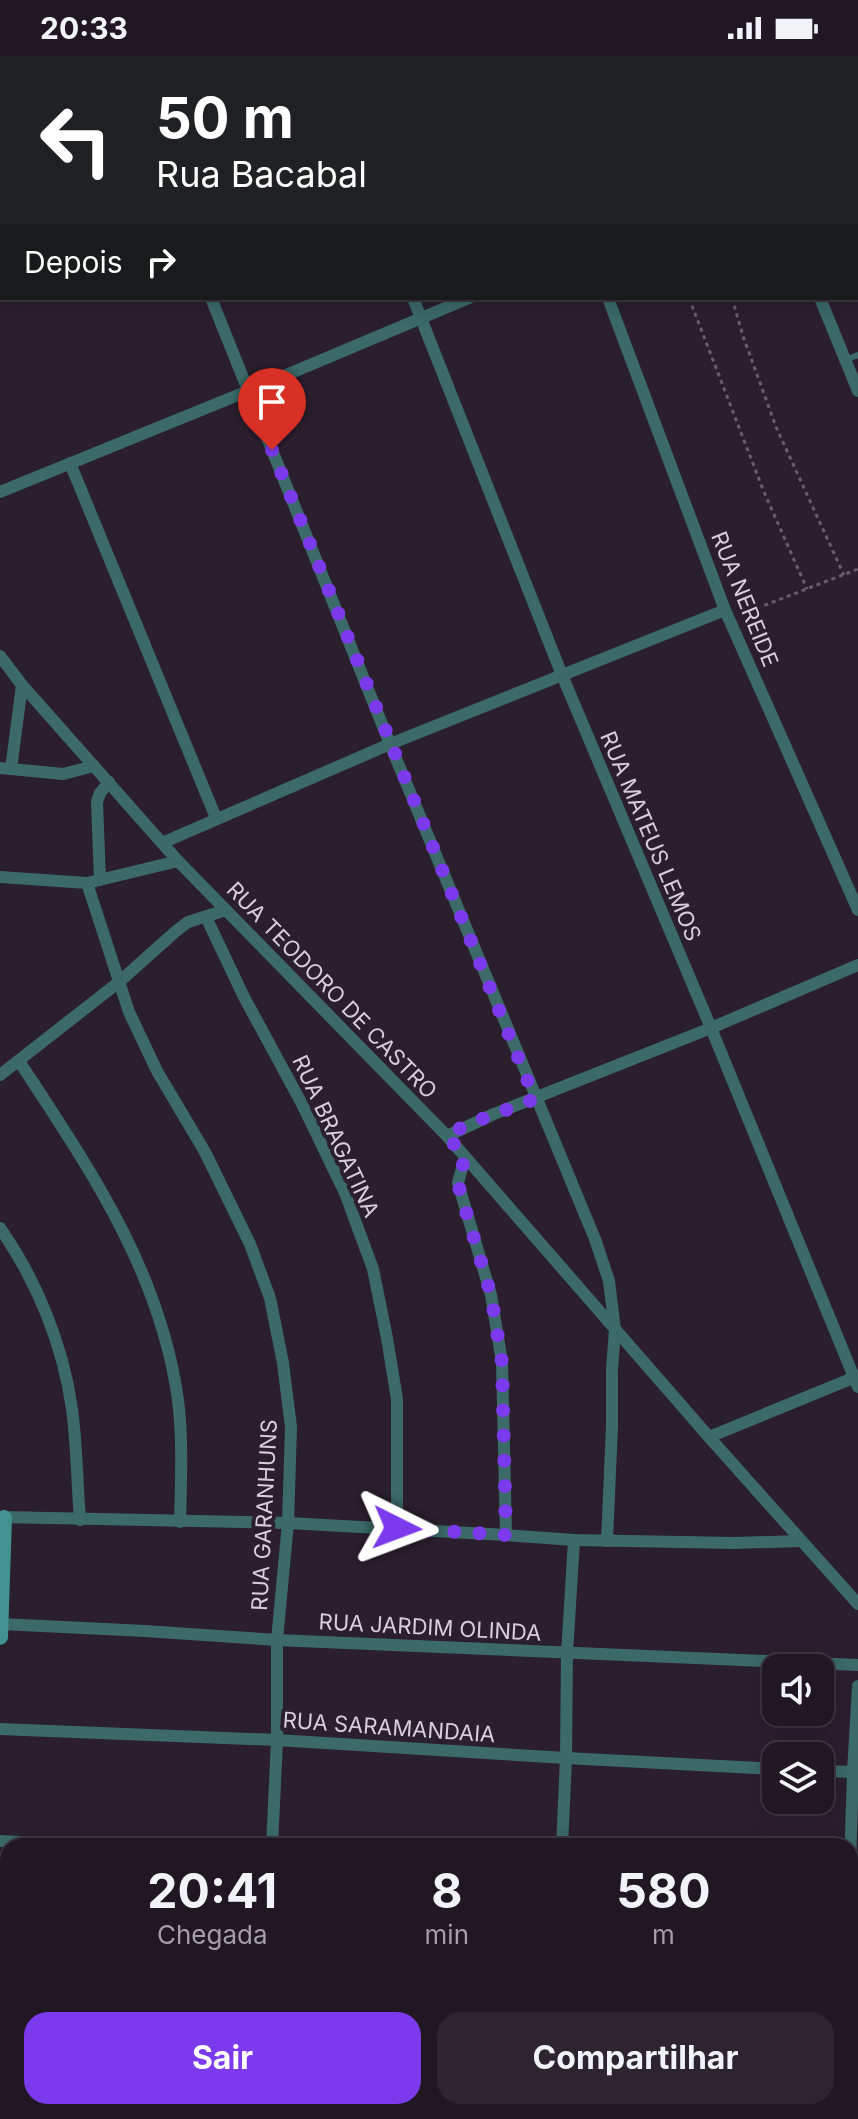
<!DOCTYPE html>
<html lang="pt">
<head>
<meta charset="utf-8">
<style>
	:root { --surface:#201722; --page:#2d242f; --text:#f1f3f6; --muted:#a29fa5; --line:#3d3640; --accent:#7c3aed }
	body { margin:0; font-family:Inter,sans-serif; background:var(--page); color:var(--text); height:100vh; display:flex; flex-direction:column; font-size:30px; white-space:nowrap }
	* { box-sizing:border-box; margin:0 }
	p { font-size:26px; color:var(--muted) }
	.icon { flex:none; width:44px; height:44px; fill:none; stroke:currentColor; stroke-width:2; stroke-linecap:round; stroke-linejoin:round }
	.map { position:relative; flex:1; overflow:hidden }
	.drawer { position:absolute; left:0px; top:1782px; width:858px; height:282px; display:flex; flex-direction:column; background:var(--surface); border-radius:24px 24px 0 0; box-shadow:0 4px 20px #0003,0 0 0 2px var(--line) }
	.drawer>* { flex:none }
	.guide { position:absolute; left:0px; top:0px; width:858px; height:244px; box-shadow:0 4px 20px #0003,0 0 0 2px var(--line); background:#202124; color:#fff; overflow:hidden }
	.fabs { position:absolute; left:762px; top:1598px; display:grid; gap:16px }
	.fabs a { display:grid; place-items:center; width:72px; height:72px; border-radius:16px; background:var(--surface); box-shadow:0 4px 20px #0003,0 0 0 2px var(--line); font-size:40px }
	.pin { position:absolute; display:grid; place-items:center; width:68px; height:68px; color:#fff; margin:-82px -34px; border-radius:50% 50% 50% 0; rotate:-45deg; box-shadow:0 0 8px #0007 }
	.pin .icon { rotate:45deg }
	.me { position:absolute; width:88px; margin:-44px; rotate:93deg; stroke-linejoin:round; filter:drop-shadow(0 0 6px #0008) }
	.turn { display:flex; align-items:center; gap:28px; height:168px; padding:0 24px; font-size:36px }
	.turn .icon { width:104px; height:104px; stroke-width:2.5 }
	.turn b { display:block; font-size:56px; line-height:68px }
	.then { display:flex; align-items:center; height:76px; padding:0 24px; background:#0003; gap:16px; font-size:30px }
	.eta { display:flex; justify-content:space-evenly; align-items:center; height:136px; text-align:center }
	.eta b { font-size:48px; font-weight:700; line-height:56px }
	.primary-button { display:flex; gap:16px; margin-top:auto; padding:16px 24px }
	.primary-button a { flex:1; height:92px; border-radius:24px; background:var(--accent); color:#fff; font-size:32px; font-weight:700; line-height:92px; text-align:center }
	.primary-button a+a { background:var(--page); color:var(--text) }
	.status { display:flex; justify-content:space-between; align-items:center; height:56px; padding:0 40px; background:var(--surface); direction:ltr }
	.status svg { height:22px; fill:currentColor }
	.map>svg:first-child { display:block }
	.building { fill:#562462; stroke:#857689; stroke-width:2 }
	.lines { fill:none; stroke-linecap:round; stroke-linejoin:round }
	.path { stroke:#685d6b; stroke-width:3; stroke-dasharray:4 4; stroke-linecap:butt }
	.lane { stroke:#3b6a69; stroke-width:6 }
	.street { stroke:#3b6a69; stroke-width:12 }
	.secondary { stroke:#419290; stroke-width:16 }
	.primary { stroke:#44b0af; stroke-width:20 }
	.route { stroke:#7c3aed; stroke-width:14; stroke-dasharray:0 25.2 }
	.labels { text-anchor:middle; dominant-baseline:central; stroke-width:8; stroke-linejoin:round; paint-order:stroke }
	.street-label { font-size:22px; fill:#d7cfd9; stroke:#2b1f2e }
</style>
</head>
<body>
<div class="status"><b>20:33</b><svg viewBox="0 0 49 12"><path d="M0 12V9h3v3zM5 12V6h3v6zM10 12V3h3v9zM15 12V0h3v12zM26 1h20v11H26zM47 4h2v5h-2z"/></svg></div>
<div class="map">
<svg width="858" height="2063" viewBox="0 0 858 2063">
	<rect width="100%" height="100%" fill="#2b1f2e"/>
	<polygon class="building" points="84,2056 264,2056 265,2063 85,2063"/>
	<g class="lines">
		<g class="path">
			<polyline points="689,242 764,436 807,533"/>
			<polyline points="732,242 743,280 776,371 844,519"/>
			<polyline points="742,558 858,513"/>
		</g>
		<g class="lane">
			<polyline points="845,304 858,299"/>
			<polyline points="65,2056 65,2063"/>
		</g>
		<g class="street">
			<polyline points="116,0 116,2"/>
			<polyline points="320,0 321,2"/>
			<polyline points="512,0 513,2"/>
			<polyline points="856,95 858,95"/>
			<polyline points="211,242 390,688 595,1183 609,1225 615,1274 612,1313 612,1370 607,1485"/>
			<polyline points="413,242 562,619 711,972 858,1331"/>
			<polyline points="608,242 725,554 858,854"/>
			<polyline points="820,242 858,335"/>
			<polyline points="70,407 216,762"/>
			<polyline points="0,436 248,335 469,242"/>
			<polyline points="0,600 22,629 178,805 447,1080 709,1381 858,1548"/>
			<polyline points="0,712 63,718 94,710"/>
			<polyline points="11,713 22,629"/>
			<polyline points="162,787 390,688 725,554"/>
			<polyline points="0,821 87,827 178,805"/>
			<polyline points="100,824 97,746 100,737 109,726"/>
			<polyline points="87,827 129,956 157,1015 205,1096 250,1188 270,1242 283,1307 291,1371 288,1467 277,1584 277,1684 272,1790"/>
			<polyline points="206,861 244,941 302,1048 345,1137 373,1213 387,1282 397,1343 397,1472"/>
			<path d="M 19,1005 C 89,1112 160,1214 178,1344 C 183,1384 181,1425 180,1466"/>
			<polyline points="0,1019 119,926 175,876 188,866 226,854"/>
			<polyline points="447,1080 494,1058 711,972 858,909"/>
			<polyline points="465,1101 458,1127 491,1239 502,1306 506,1479"/>
			<path d="M 0,1172 C 37,1225 63,1289 72,1353 C 77,1390 77,1427 80,1464"/>
			<polyline points="709,1381 858,1320"/>
			<polyline points="0,1461 288,1467 506,1479 574,1484 734,1487 801,1485"/>
			<polyline points="1,1568 145,1575 277,1584 858,1609"/>
			<polyline points="0,1673 277,1684 566,1702 776,1713"/>
			<polyline points="820,1715 853,1716"/>
			<polyline points="0,1785 99,1790"/>
			<polyline points="562,1790 566,1702 567,1598 574,1484"/>
			<polyline points="850,1809 853,1716 858,1630"/>
			<polyline points="517,2056 517,2063"/>
		</g>
		<g class="secondary">
			<polyline points="67,2 72,0"/>
			<polyline points="0,32 2,31"/>
			<polyline points="0,1581 4,1462"/>
			<polyline points="850,1934 858,1934"/>
			<polyline points="850,1954 858,1955"/>
		</g>
		<g class="primary">
			<polyline points="0,1898 8,1905"/>
			<polyline points="0,1925 8,1919"/>
			<polyline points="21,2056 22,2063"/>
			<polyline points="0,2059 0,2063"/>
		</g>
	</g>
	<g class="lines">
		<polyline class="route" points="272,394 535,1043 466,1069 447,1080 465,1101 458,1127 461,1139 491,1239 502,1306 506,1479 397,1472"/>
	</g>
	<g class="labels">
		<g class="street-label">
			<text transform="translate(745 543) rotate(68)">RUA NEREIDE</text>
			<text transform="translate(651 780) rotate(67)">RUA MATEUS LEMOS</text>
			<text transform="translate(332 934) rotate(46)">RUA TEODORO DE CASTRO</text>
			<text transform="translate(336 1080) rotate(65)">RUA BRAGATINA</text>
			<text transform="translate(264 1459) rotate(-87)">RUA GARANHUNS</text>
			<text transform="translate(430 1571) rotate(3)">RUA JARDIM OLINDA</text>
			<text transform="translate(389 1671) rotate(4)">RUA SARAMANDAIA</text>
		</g>
	</g>
</svg>
<div class="fabs">
<a><svg class="icon" aria-label="sound" viewBox="0 0 24 24"><path d="M4 9h4l5-4v14l-5-4H4zM17 9q2 3 0 6"/></svg></a>
<a><svg class="icon" aria-label="layers" viewBox="0 0 24 24"><path d="M12 4l9 5-9 5-9-5zM3 14l9 5 9-5"/></svg></a>
</div>
<div class="pin" style="left:272px;top:394px;background:#d93025"><svg class="icon" aria-label="arrive" viewBox="0 0 24 24"><path d="M6 21V4h12l-3 4 3 4H6"/></svg></div>
<svg class="me" style="left:397px;top:1472px" viewBox="-20 -20 40 40"><path d="M0-17L14 15 0 8-14 15z" fill="#7c3aed" stroke="#fff" stroke-width="4"/></svg>
<div class="guide">
<div class="turn"><svg class="icon" aria-label="left" viewBox="0 0 24 24"><path d="M17 20v-9H6M10 6l-5 5 5 5"/></svg><div><b>50 m</b>Rua Bacabal</div></div>
<div class="then">Depois<svg class="icon" aria-label="right" viewBox="0 0 24 24"><path d="M7 20v-9h11M14 6l5 5-5 5"/></svg></div>
</div>
<section class="drawer">
<div class="eta">
<div><b>20:41</b><p>Chegada</p></div>
<div><b>8</b><p>min</p></div>
<div><b>580</b><p>m</p></div>
</div>
<div class="primary-button"><a>Sair</a><a>Compartilhar</a></div>
</section>
</div>
</body>
</html>
